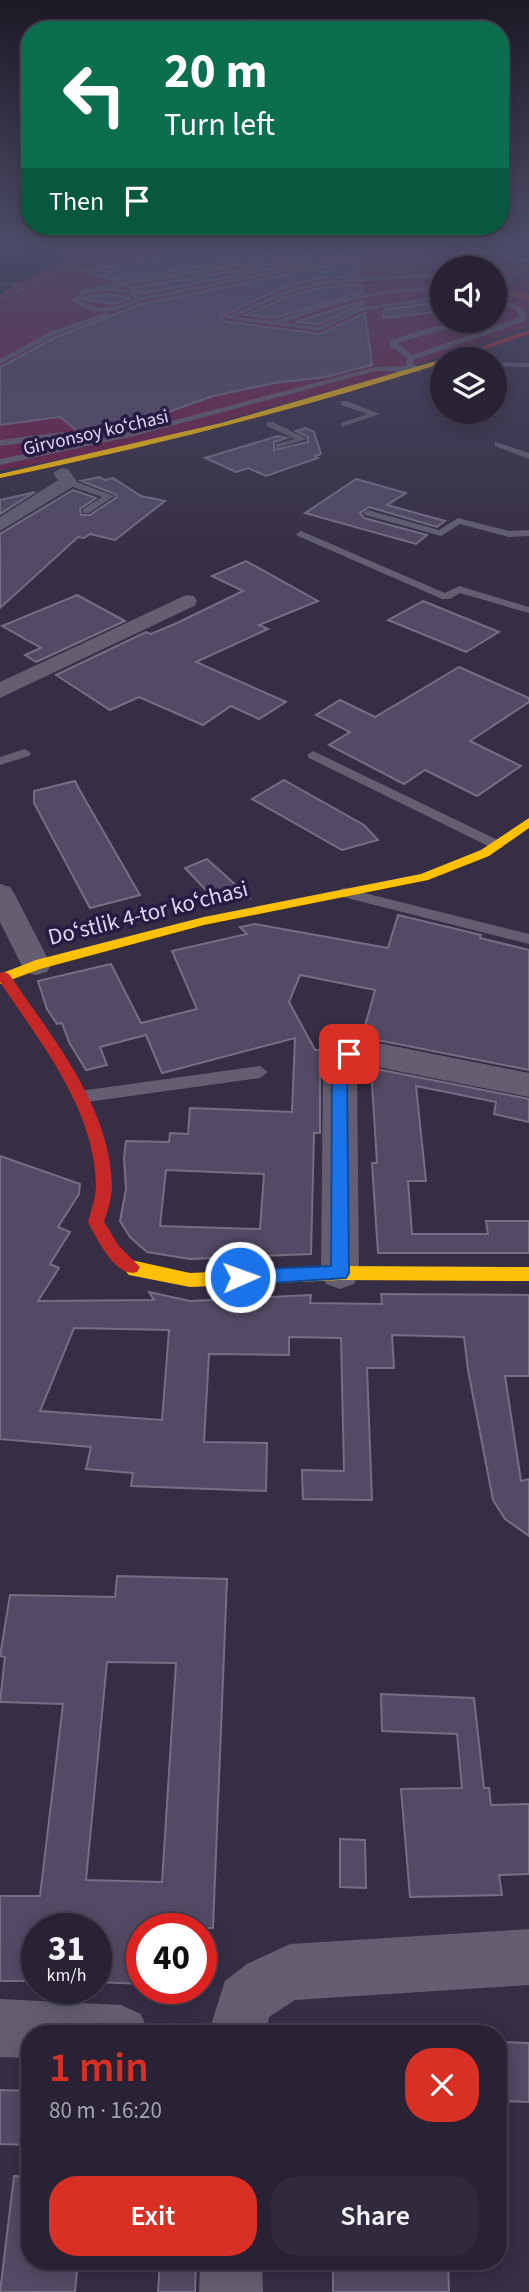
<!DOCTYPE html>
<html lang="en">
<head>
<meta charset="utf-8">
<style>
	:root { --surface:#282234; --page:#302a3c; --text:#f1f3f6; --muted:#a5a4ac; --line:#443f4f; --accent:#d93025 }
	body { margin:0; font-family:"Source Sans 3",sans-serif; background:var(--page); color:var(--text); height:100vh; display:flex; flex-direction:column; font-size:26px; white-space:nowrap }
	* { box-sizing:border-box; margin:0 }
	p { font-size:23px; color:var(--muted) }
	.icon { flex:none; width:38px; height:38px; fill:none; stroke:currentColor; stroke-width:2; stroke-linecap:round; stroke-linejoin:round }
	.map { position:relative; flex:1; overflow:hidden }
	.sheet { position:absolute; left:21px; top:2025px; width:486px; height:245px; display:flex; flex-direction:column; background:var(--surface); border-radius:28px; box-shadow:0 4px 18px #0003,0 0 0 2px var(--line) }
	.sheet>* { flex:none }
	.guide { position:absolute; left:21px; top:21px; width:488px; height:214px; border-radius:28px; box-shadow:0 4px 18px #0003,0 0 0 2px var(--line); background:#0b6e4f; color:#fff; overflow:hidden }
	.buttons { position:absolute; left:430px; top:256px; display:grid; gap:14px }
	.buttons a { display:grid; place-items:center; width:77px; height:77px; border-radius:50%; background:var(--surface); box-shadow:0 4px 18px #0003,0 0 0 2px var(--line); font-size:35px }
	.speed { position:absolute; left:21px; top:1913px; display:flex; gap:14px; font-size:35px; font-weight:700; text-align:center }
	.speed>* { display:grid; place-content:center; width:91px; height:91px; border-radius:50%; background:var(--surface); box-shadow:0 4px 18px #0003,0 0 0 2px var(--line); line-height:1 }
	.speed small { font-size:18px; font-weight:400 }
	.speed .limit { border:10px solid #d22; background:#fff; color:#111 }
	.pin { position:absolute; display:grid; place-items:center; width:60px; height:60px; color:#fff; margin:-30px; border-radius:14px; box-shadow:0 4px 10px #0006 }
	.me { position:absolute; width:77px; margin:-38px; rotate:88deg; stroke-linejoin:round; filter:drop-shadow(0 0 5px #0008) }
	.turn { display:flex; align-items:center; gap:24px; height:147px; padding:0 28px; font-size:32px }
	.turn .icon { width:91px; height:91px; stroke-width:2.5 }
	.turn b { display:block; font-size:49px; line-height:60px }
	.then { display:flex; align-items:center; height:66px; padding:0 28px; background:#0003; gap:14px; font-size:26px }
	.round { display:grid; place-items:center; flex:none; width:74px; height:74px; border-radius:28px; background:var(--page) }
	.overview { display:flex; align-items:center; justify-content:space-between; height:119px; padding:0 28px }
	h1 { font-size:42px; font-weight:600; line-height:52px; color:var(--accent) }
	.action { display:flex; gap:14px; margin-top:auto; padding:14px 28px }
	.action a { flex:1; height:80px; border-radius:28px; background:var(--accent); color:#fff; font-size:28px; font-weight:600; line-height:80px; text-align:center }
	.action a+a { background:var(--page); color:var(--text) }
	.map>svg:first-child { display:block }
	.green { fill:#6e1e47 }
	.water { fill:#0a1722 }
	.building { fill:#534a65; stroke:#756f83; stroke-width:2; fill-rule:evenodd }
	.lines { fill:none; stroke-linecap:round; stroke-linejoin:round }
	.path { stroke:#676372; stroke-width:2; stroke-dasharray:2.5 2; stroke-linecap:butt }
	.lane { fill:#645e70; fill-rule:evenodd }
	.street { fill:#645e70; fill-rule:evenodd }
	.slow { fill:#ffc107; fill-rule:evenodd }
	.jam { fill:#c62828; fill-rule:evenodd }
	.route { fill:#1a73e8; stroke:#114b97; stroke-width:2 }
	.labels { text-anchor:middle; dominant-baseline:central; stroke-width:7; stroke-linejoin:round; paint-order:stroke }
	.far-street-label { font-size:19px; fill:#ddd7f1; stroke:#281b43 }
	.street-label { font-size:23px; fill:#ddd7f1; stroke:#281b43 }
</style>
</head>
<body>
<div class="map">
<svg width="529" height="2292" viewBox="0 0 529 2292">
	<rect width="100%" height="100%" fill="#362e45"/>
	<g class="green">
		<polygon points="0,241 473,241 479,268 443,268 443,320 495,320 495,289 507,289 529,278 529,325 394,373 127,448 0,470"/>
		<polygon points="487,255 529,266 529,273 503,278 495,284 495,268 491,268"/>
	</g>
	<path class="water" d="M 0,243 C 21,245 49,245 64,261 L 15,284 L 0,295 Z"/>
	<g class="building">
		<polygon points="175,241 334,241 260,257 113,280 82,270 157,259 150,254 174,251"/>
		<polygon points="355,243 356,252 142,294 130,288 260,267"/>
		<polygon points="357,260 359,276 318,278 282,288 220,317 223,321 320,334 365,313 372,365 326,377 275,383 213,396 171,411 81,434 60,417 0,425 0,367 56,337 142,304"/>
		<polygon points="360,284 362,292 274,318 245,315 289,296 319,288"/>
		<polygon points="107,294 131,298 112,304 83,299 88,296"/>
		<polygon points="363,301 363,304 319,324 295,322"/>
		<polygon points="431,303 435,312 383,318 384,310"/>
		<polygon points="305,428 314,432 321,454 315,456 318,458 266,476 248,468 236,472 205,458 278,436 287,438 274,442 274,450 308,442 308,437 296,431"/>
		<polygon points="99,477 105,480 113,478 141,496 165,501 115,540 90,534 84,538 78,537 0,608 0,534 73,490 96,498 80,509 81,515 90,515 117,497 115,494 81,481"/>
		<polygon points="356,479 406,493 387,505 445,521 437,527 369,507 360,513 364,518 427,535 416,544 305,513"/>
		<polygon points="35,492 0,514 0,500"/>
		<polygon points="246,561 318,601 259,625 268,629 196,662 286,702 259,719 231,706 203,725 139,697 110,710 56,675 146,632 151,634 177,623 243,591 212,576"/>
		<polygon points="77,595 125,621 36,662 25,655 41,648 2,626"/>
		<polygon points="423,601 499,632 466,652 388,620"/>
		<polygon points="459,667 529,698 529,702 470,741 521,766 477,796 425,770 404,784 329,745 350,732 316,715 340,700 375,717"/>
		<polygon points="284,780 364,825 378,840 342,850 252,799"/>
		<polygon points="75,781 79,789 140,895 90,908 34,803 34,791"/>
		<polygon points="207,859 250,898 219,904 185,868"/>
		<path d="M 398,915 L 481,935 L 480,938 L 529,950 L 529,1070 L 362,1037 L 375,990 L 300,975 L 289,1002 L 315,1050 L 324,1050 L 320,1069 L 320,1133 L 314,1133 L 311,1254 L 190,1259 L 147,1252 L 130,1237 L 120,1221 L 126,1189 L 124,1158 L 126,1141 L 169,1142 L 170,1133 L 188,1134 L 190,1108 L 292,1112 L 295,1038 L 162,1073 L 146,1035 L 100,1047 L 107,1065 L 86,1070 L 69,1042 L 62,1023 L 57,1024 L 47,1009 L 38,981 L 111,964 L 141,1023 L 197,1009 L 172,951 L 247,934 L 240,927 L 255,924 L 388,948 ZM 166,1170 L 264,1174 L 260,1229 L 160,1226 Z"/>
		<polygon points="371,1068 529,1099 529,1122 494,1114 496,1102 416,1086 426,1181 408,1181 412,1234 488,1234 486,1221 529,1221 529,1253 378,1253 372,1163 377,1163"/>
		<path d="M 0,1156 L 80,1184 L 79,1194 L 58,1227 L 70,1232 L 50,1264 L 59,1268 L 38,1301 L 154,1300 L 149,1292 L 190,1301 L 311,1295 L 310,1303 L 382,1304 L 381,1294 L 529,1295 L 529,1376 L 505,1376 L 521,1481 L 529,1479 L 529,1536 L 505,1519 L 493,1500 L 468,1370 L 464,1337 L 392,1335 L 394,1368 L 367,1368 L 372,1500 L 303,1499 L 302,1470 L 344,1471 L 341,1338 L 289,1337 L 289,1355 L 209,1354 L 204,1442 L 267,1443 L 266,1491 L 131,1486 L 133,1473 L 86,1469 L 91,1447 L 0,1439 ZM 74,1328 L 169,1330 L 162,1420 L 40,1411 Z"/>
		<path d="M 117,1576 L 227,1579 L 213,1928 L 142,1928 L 142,1984 L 96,1982 L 96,1928 L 37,1928 L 37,1981 L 0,1981 L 0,1896 L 40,1896 L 63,1704 L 0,1702 L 5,1657 L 0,1656 L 10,1595 L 115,1597 ZM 107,1662 L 176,1663 L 162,1882 L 86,1880 Z"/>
		<polygon points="381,1694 474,1698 484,1788 489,1788 491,1805 529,1804 529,1874 499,1875 502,1895 410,1897 401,1789 462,1788 457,1734 382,1731"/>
		<polygon points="340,1839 365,1840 366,1888 340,1887"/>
		<polygon points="499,2042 529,2043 529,2102 499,2101"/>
		<polygon points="0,2090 30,2091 30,2145 0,2144"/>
		<polygon points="14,2176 30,2177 30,2261 78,2261 75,2292 0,2292"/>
		<polygon points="160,2261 196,2261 195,2292 158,2292"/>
		<polygon points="333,2261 448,2261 449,2292 333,2292"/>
	</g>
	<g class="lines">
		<g class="path">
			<polyline points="75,241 88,241"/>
			<polyline points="91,241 84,243 96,247 142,241"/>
			<polyline points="147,241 161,249"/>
			<polyline points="198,241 214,241"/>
			<polyline points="427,241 427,260"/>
			<polyline points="44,242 66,241"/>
			<polyline points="146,262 135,254 191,247 200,241"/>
			<polyline points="0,284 24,285"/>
			<polyline points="0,299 65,268 72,260 49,247 8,241"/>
			<polyline points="174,311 211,316"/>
			<polyline points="350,333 376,336"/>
		</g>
		<g class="lane">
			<path d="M 344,241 L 353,241 L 260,264 L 112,288 L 134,291 L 141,297 L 379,250 L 383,241 L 389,241 L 383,252 L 141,301 C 121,313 89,317 71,300 L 85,289 L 136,278 L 260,260 ZM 107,291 L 130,294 L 135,299 C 118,309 95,311 78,300 L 87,293 Z"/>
			<path d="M 475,241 L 481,241 L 447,268 L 443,268 L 443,271 L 436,276 L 319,285 L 288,294 L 235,317 L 274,321 L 313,307 L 358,295 L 401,288 L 443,287 L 443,291 C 387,290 335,301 284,323 L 319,327 L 357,308 L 434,297 L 436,300 L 361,311 L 320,331 L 223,318 L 283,291 L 319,281 L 432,273 Z"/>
			<polygon points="514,241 529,241 529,245 515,242"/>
			<polygon points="480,249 529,260 529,264 478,252"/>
			<polygon points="495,287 518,294 519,295 516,297 495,291"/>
			<path d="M 495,299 L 515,304 L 525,311 L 525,321 L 414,360 L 412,363 L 421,368 L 421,372 L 375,371 L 134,436 L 0,465 L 0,459 L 130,432 L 375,367 L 406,366 L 407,358 L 389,345 L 389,341 C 413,332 468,314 492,325 L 439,331 L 397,343 L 412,355 L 518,318 L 518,312 L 511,307 L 495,303 Z"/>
			<polygon points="108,312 110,315 55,335 0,364 0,359 50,332"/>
			<polygon points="495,362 529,363 529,367 495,366"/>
			<polygon points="341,401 347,401 380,414 341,427 341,423 368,414 341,405"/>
			<polygon points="267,422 273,422 307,439 276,448 276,444 295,439 267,426"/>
			<polygon points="63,432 66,437 0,446 0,440"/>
			<polygon points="495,442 529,453 529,459 495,446"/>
			<polygon points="65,480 71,480 114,496 89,513 83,513 83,509 102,497 65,484"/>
			<polygon points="368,510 439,530 458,518 509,531 529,530 529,536 509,537 460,524 441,536 365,515 363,513"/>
			<polygon points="301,531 445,593 459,586 529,607 529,613 460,593 450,599 442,599 298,536 296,534"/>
			<polygon points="25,749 31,753 29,756 0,765 0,757"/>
			<polygon points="313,751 502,842 504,845 502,848 492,848 309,758 307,755"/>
			<polygon points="344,888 529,934 529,944 339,896 339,890"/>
			<polygon points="260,1066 268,1072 260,1078 80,1103 72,1097 80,1091"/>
		</g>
		<g class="street">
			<polygon points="62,468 68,469 77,482 74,486 0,531 0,517 58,480 53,473"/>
			<polygon points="186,595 194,596 197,601 194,606 0,698 0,682"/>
			<polygon points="0,884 10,887 14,893 51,965 47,972 36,975 25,972 0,922"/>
			<polygon points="358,1039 529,1073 529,1097 362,1064 357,1066 359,1273 354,1284 340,1289 326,1284 321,1273 323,1069 331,1051"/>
			<polygon points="529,1929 529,1985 295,2000 269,2017 266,2034 208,2034 225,1981 247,1964 290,1944"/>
			<polygon points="0,1999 121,2005 141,2014 149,2034 30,2034 30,2058 0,2057"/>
			<polygon points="200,2261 262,2261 263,2292 199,2292"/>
		</g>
		<g class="slow">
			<path d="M 443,359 L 443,363 C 297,410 149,447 0,478 L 0,474 L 221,423 Z"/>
			<polygon points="529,818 529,828 489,856 428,880 204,925 40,969 0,984 0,974 36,960 204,917 421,874 481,850"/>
			<polygon points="131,1260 190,1273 340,1266 529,1267 529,1281 340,1280 190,1287 129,1275 122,1267 125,1262"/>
		</g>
		<g class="jam">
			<polygon points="516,293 529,295 529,299 514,296"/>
			<polygon points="529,330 529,334 456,359 446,359"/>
			<path d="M 4,972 L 9,974 C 51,1036 110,1106 112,1185 C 112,1197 108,1210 104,1222 L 119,1246 L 140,1267 L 137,1272 C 116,1279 96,1237 88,1222 C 91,1210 96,1198 96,1185 C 95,1109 40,1042 0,982 L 0,973 Z"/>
		</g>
	</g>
	<linearGradient id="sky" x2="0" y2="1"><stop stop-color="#1e1926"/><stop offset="0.43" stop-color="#4c4c68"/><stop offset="1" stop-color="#4c4c68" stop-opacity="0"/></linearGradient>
	<rect width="529" height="562" fill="url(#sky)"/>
	<polygon class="route" points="349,1049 356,1054 347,1069 349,1273 346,1278 240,1285 234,1283 231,1277 234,1272 240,1270 331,1266 332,1069 338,1056"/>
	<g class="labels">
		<g class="far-street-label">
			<text transform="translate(96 433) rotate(-13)">Girvonsoy koʻchasi</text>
		</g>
		<g class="street-label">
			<text transform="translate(148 913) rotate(-14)">Doʻstlik 4-tor koʻchasi</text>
		</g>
	</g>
</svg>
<div class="buttons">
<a><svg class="icon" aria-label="sound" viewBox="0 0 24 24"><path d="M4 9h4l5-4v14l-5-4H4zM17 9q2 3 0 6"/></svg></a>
<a><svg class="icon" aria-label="layers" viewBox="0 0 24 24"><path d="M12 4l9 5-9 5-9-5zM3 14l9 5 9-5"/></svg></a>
</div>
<div class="speed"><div>31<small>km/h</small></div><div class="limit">40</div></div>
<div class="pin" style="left:349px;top:1054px;background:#d93025"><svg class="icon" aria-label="arrive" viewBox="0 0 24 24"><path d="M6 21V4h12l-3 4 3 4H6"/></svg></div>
<svg class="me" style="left:240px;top:1277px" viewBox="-20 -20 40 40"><circle r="17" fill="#1a73e8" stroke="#fff" stroke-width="3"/><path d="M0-11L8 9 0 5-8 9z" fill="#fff"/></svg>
<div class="guide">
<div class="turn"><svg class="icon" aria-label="left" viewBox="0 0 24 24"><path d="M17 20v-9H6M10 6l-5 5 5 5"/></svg><div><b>20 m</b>Turn left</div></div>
<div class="then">Then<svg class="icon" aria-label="arrive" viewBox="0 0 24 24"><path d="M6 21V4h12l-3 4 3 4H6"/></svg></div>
</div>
<section class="sheet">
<div class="overview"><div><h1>1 min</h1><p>80 m · 16:20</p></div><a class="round" style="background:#d93025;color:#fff"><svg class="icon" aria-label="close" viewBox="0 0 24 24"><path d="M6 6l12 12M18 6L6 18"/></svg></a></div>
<div class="action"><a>Exit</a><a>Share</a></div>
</section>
</div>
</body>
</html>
